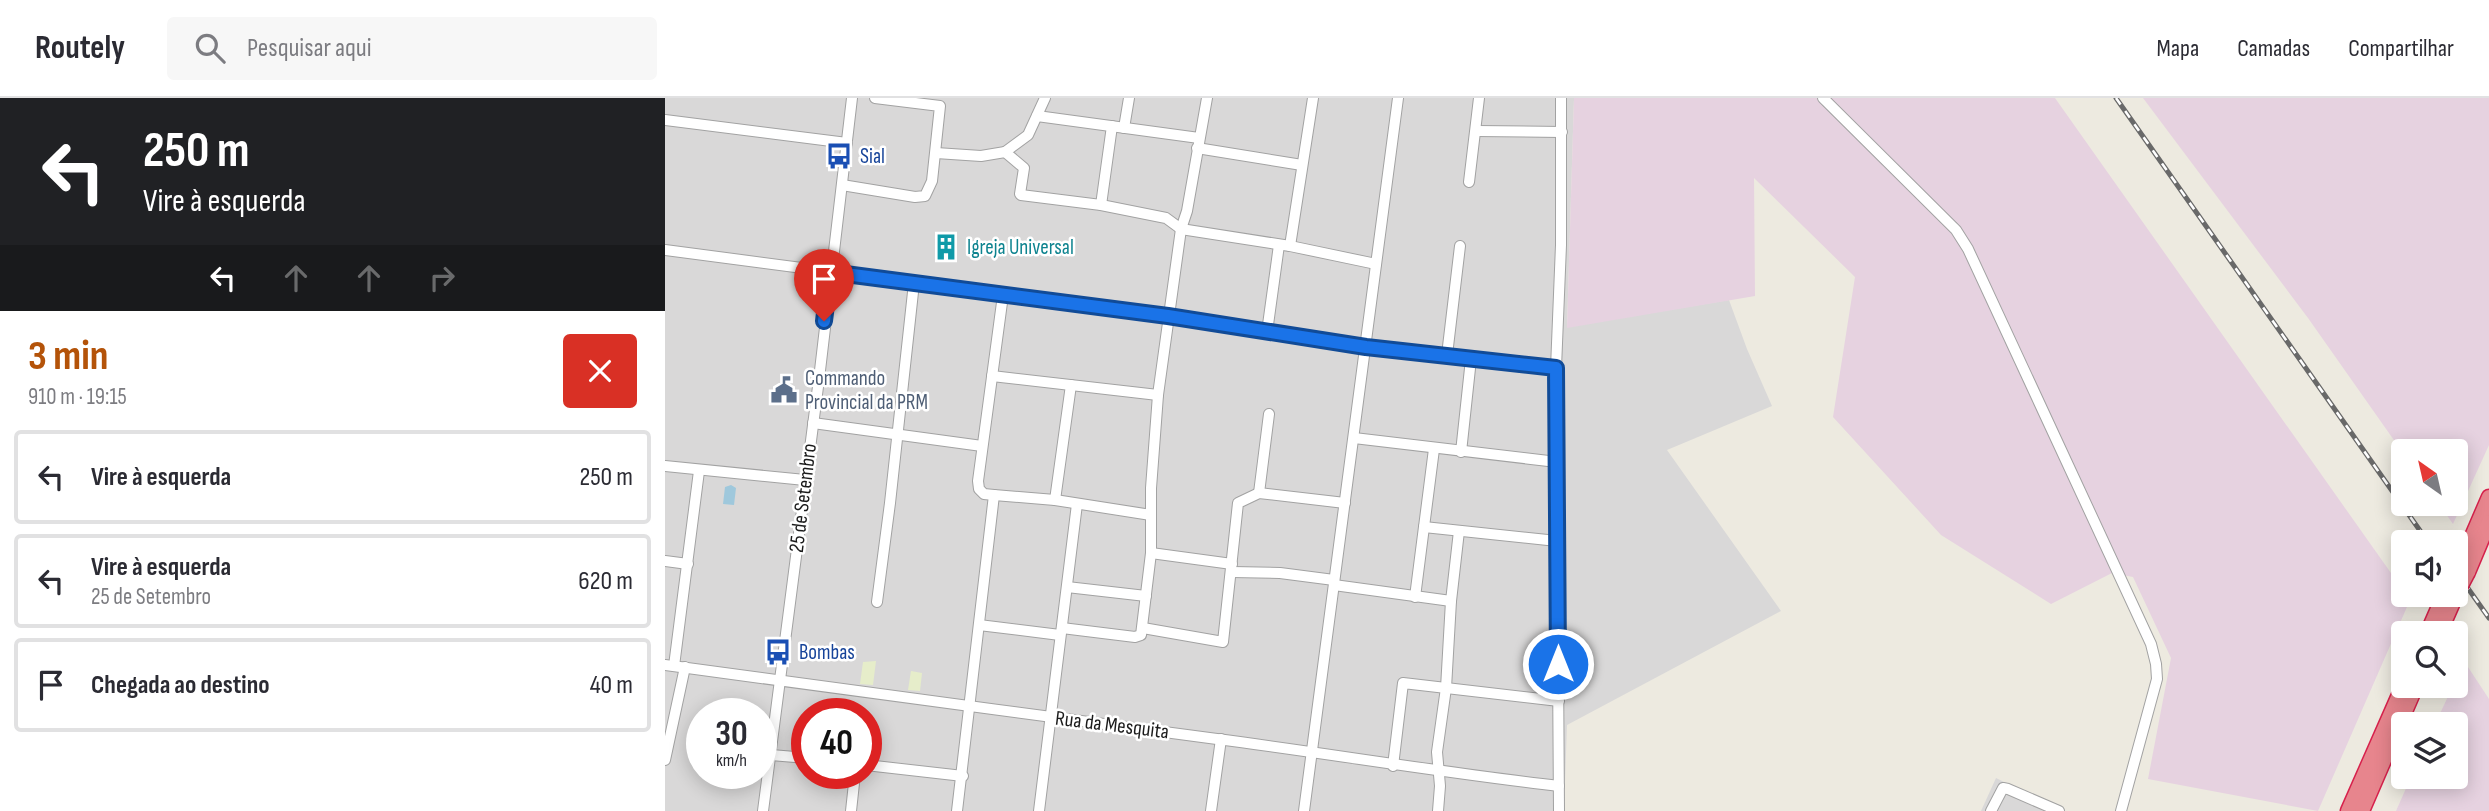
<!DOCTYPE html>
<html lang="pt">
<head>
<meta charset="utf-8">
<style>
	:root { --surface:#fff; --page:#f7f7f7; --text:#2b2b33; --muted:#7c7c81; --line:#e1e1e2; --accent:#b45309 }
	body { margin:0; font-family:"Sofia Sans Condensed",sans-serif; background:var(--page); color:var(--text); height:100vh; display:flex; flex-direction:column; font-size:26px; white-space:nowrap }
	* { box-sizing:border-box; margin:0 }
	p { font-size:23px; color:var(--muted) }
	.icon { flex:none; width:38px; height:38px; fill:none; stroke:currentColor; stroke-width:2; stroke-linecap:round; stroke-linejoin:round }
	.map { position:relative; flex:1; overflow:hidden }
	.panel { display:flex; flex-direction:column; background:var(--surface); width:665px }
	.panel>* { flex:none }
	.banner { background:#202124; color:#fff; overflow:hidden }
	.needle { width:46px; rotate:326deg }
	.fabs { position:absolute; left:1726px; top:341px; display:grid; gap:14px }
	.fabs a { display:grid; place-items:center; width:77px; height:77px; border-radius:7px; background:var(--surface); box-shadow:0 4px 18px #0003; font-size:35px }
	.speed { position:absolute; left:21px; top:600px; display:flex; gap:14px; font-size:35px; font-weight:700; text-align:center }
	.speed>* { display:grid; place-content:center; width:91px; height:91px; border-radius:50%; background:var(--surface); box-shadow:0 4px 18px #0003; line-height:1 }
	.speed small { font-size:18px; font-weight:400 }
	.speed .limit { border:10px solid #d22; background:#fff; color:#111 }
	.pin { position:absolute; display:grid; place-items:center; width:60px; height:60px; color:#fff; margin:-72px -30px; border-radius:50% 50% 50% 0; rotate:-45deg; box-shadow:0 0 7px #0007 }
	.pin .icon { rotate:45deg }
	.me { position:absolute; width:77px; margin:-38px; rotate:0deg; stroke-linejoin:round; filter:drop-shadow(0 0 5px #0008) }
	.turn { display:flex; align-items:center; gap:24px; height:147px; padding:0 28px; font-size:32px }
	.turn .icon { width:91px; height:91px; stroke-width:2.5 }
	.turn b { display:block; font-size:49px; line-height:60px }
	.lanes { display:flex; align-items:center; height:66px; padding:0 28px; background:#0003; justify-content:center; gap:35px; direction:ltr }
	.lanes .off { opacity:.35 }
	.round { display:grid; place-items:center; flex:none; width:74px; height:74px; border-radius:7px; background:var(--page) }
	.head { display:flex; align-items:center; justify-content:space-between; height:119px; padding:0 28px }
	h1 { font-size:42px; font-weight:700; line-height:52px; color:var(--accent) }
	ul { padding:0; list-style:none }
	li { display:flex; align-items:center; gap:21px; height:94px; margin:0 14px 10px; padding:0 14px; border:4px solid var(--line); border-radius:7px }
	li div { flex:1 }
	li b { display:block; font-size:26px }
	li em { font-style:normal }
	header { display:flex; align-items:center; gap:42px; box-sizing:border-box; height:98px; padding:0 35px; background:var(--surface); border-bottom:2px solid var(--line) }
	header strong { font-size:33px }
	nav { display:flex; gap:38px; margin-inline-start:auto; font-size:24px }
	.search { width:490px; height:63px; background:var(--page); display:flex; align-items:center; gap:18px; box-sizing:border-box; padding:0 24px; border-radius:7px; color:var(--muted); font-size:26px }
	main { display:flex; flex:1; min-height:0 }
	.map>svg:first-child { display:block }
	.residential { fill:#d9d8d8; fill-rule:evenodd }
	.industrial { fill:#e6d2e0 }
	.farmland { fill:#e6edca }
	.water { fill:#9fc8dc }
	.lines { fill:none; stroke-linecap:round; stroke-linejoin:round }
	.minor-casing { stroke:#a2a2a2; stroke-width:12 }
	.highway-casing { stroke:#d7214c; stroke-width:17 }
	.minor { stroke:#fff; stroke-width:10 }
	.highway { stroke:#e7858d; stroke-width:14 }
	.rail-casing { stroke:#696969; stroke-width:5 }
	.rail { stroke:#fff; stroke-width:2.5; stroke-dasharray:8; stroke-linecap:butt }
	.highway-bridge-casing { stroke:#d7214c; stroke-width:17; stroke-linecap:butt }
	.highway-bridge { stroke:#e7858d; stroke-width:14 }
	.route-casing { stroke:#114b97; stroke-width:18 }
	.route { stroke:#1a73e8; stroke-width:12 }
	.labels { text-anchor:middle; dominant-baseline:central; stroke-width:5; stroke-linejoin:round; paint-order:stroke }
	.transit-label { font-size:21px; fill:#164399; stroke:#fff; text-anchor:start }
	.culture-label { font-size:21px; fill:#0d838f; stroke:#fff; text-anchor:start }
	.service-label { font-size:21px; fill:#4e5e75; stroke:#fff; text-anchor:start }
	.street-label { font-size:21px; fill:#1b1b1b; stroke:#fff }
</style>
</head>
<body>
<header>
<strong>Routely</strong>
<div class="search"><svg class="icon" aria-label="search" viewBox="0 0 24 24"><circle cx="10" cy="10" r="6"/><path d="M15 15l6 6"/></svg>Pesquisar aqui</div>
<nav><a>Mapa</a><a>Camadas</a><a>Compartilhar</a></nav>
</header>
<main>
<section class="panel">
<div class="banner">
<div class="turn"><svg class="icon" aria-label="left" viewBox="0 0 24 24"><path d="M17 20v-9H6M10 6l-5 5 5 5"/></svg><div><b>250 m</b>Vire à esquerda</div></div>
<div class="lanes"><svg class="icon" aria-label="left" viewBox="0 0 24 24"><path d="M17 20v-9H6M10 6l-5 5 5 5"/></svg><svg class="icon off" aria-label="ahead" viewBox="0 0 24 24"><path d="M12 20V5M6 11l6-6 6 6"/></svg><svg class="icon off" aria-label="ahead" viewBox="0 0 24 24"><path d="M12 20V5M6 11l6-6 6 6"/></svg><svg class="icon off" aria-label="right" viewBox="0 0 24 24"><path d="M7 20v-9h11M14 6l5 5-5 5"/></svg></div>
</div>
<div class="head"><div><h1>3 min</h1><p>910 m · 19:15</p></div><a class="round" style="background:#d93025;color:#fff"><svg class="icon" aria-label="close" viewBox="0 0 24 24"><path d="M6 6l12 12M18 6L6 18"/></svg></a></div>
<ul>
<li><svg class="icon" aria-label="left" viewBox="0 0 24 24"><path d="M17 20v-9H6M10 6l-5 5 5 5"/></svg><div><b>Vire à esquerda</b></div><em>250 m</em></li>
<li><svg class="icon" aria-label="left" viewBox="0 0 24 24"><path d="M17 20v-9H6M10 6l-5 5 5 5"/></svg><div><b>Vire à esquerda</b><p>25 de Setembro</p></div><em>620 m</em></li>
<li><svg class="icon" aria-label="arrive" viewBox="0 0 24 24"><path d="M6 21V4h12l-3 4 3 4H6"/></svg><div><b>Chegada ao destino</b></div><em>40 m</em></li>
</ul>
</section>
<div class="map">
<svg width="1824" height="713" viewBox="0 0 1824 713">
	<rect width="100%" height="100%" fill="#edeae0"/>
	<g class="residential">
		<path d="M 0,0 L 909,0 L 902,229 L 1064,202 L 1082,251 L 1107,308 L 1002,352 L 1116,513 L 902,627 L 899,713 L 0,713 ZM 37,616 L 96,616 L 96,676 L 37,676 ZM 142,616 L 201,616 L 201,676 L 142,676 Z"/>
		<polygon points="1331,680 1398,713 1316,713"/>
	</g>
	<g class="industrial">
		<polygon points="909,0 1390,0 1738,492 1738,497 1742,497 1745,502 1653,713 1483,681 1506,560 1468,479 1447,475 1386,506 1276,437 1168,319 1190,179 1089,80 1090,198 902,230"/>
		<polygon points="1478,0 1824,0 1824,347 1788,426 1774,406 1790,406 1790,354 1738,355 1643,220"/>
		<polygon points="1799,563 1824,601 1824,713 1731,713 1746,679 1790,679 1790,626 1770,626 1788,588 1790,588 1790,582"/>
	</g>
	<g class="farmland">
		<polygon points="211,563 208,587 195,586 198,564"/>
		<polygon points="246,573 257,575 255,593 243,592"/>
	</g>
	<polygon class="water" points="66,387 71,390 69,407 58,406 60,389"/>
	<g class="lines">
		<g class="minor-casing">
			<g id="minor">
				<polyline points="380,0 363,37 340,54 359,70 355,96 356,97 436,107 501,120 516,131 625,148 711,166"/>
				<polyline points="1158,0 1291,132 1303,151 1486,546 1491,566 1492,581 1456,713"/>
				<polyline points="372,18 534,40"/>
				<polyline points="0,22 182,45"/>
				<polyline points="459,30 464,0"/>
				<polyline points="811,33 897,34"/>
				<polyline points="532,50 637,67"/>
				<polyline points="271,55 316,58 340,54"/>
				<polyline points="804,84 814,0"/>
				<polyline points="177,87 250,99 260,98 267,83 275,8 210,0"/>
				<polyline points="436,107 447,28"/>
				<polyline points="625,148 648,0"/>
				<polyline points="0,152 503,218 701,249 891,270"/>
				<polyline points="602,234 614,147"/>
				<polyline points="782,257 795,148"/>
				<polyline points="327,278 493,297"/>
				<polyline points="148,325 317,348"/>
				<polyline points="689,340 892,364"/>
				<polyline points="796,354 806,261"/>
				<polyline points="0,368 140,382"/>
				<polyline points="594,395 604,316"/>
				<polyline points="329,397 390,402 486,417"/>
				<polyline points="390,402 406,287"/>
				<polyline points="759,429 892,443"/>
				<polyline points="486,455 567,466"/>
				<polyline points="0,463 23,466"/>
				<polyline points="567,474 615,475 669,482"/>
				<polyline points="669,487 786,503"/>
				<polyline points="402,489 481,498"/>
				<polyline points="750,499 769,351"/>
				<polyline points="212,504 225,405 249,185"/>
				<polyline points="314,527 395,537"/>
				<polyline points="397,530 470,539 476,537 486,455 486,390 493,297 516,131 522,113 542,0"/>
				<polyline points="478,530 558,544 573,405 594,395 680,405"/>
				<path d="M 0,567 C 184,593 368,616 552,641 C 667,656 780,675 894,688"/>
				<polyline points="9,568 34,373"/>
				<polyline points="106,657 142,660"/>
				<polyline points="0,662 20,569"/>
				<polyline points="201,667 298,678"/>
				<polyline points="728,668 738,585 894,603"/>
				<polyline points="98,713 154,281 187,0"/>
				<polyline points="186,713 190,676"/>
				<polyline points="292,713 329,397 319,396 314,391 313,383 338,197"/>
				<polyline points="374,713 412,406"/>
				<polyline points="546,713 556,641"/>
				<polyline points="639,713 733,0"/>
				<polyline points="773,713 775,688 772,654 781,590 786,503 794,433"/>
				<polyline points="894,713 891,270 896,147 896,0"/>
				<polyline points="1326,713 1338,690 1343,691 1394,713"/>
			</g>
		</g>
		<g class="highway-casing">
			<g id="highway">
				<polyline points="1793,471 1824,399"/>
				<polyline points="1803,474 1824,424"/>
				<polyline points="1762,536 1779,497"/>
				<polyline points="1774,536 1792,495"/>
				<polyline points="1683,713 1738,588"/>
				<polyline points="1697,713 1751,588"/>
			</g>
		</g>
		<use href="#minor" class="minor"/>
		<use href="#highway" class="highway"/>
		<g class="rail-casing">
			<g id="rail">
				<polyline points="1451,0 1763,444"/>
				<polyline points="1790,472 1824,520"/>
			</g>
		</g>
		<use href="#rail" class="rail"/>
		<g class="highway-bridge-casing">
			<g id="highway-bridge">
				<polyline points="1790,475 1793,471"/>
				<polyline points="1792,495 1803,474"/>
			</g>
		</g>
		<use href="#highway-bridge" class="highway-bridge"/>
	</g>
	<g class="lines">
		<g class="route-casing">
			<polyline id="route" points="159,223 165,174 503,218 701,249 891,270 893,566"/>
		</g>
		<use href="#route" class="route"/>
	</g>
	<defs>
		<g id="bus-bare" transform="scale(2.1)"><path d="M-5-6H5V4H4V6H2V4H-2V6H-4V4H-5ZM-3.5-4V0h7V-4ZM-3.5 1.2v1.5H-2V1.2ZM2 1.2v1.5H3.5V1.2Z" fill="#1a4fb4" stroke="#fff" stroke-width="2.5" paint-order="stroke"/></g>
		<g id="building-bare" transform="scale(2.1)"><path d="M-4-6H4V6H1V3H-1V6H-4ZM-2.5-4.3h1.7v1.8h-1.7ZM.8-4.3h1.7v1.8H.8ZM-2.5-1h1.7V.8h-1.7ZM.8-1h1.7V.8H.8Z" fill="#0f9aa8" stroke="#fff" stroke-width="2.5" paint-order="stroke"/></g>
		<g id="civic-bare" transform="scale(2.1)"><path d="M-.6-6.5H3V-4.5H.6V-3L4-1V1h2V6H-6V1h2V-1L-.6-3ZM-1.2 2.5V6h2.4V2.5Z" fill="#5c6f8a" stroke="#fff" stroke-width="2.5" paint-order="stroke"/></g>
	</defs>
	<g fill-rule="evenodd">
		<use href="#bus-bare" x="174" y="58"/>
		<use href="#building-bare" x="281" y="149"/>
		<use href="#civic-bare" x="119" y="292"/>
		<use href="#bus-bare" x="113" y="554"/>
	</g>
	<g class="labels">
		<g class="transit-label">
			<text x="195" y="58">Sial</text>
			<text x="134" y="554">Bombas</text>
		</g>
		<g class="culture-label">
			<text x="302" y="149">Igreja Universal</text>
		</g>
		<g class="service-label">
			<text x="140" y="280">Commando<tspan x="140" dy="24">Provincial da PRM</tspan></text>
		</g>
		<g class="street-label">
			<text transform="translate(138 400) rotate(-83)">25 de Setembro</text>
			<text transform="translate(447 627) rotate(7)">Rua da Mesquita</text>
		</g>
	</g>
</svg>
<div class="fabs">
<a><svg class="needle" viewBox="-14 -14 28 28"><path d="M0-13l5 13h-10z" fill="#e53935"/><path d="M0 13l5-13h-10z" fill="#7c7c81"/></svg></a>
<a><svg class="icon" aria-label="sound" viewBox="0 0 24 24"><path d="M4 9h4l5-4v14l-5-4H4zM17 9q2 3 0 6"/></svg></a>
<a><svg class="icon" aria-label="search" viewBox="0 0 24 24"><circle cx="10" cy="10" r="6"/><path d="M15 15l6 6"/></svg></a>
<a><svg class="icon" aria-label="layers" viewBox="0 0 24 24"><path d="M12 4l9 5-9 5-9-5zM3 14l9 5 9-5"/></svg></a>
</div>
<div class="speed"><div>30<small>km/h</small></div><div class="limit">40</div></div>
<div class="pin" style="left:159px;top:223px;background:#d93025"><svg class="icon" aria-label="arrive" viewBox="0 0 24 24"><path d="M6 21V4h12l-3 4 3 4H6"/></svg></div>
<svg class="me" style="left:893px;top:566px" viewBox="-20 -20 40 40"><circle r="17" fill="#1a73e8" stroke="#fff" stroke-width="3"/><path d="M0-11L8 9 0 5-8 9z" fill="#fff"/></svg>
</div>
</main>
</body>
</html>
